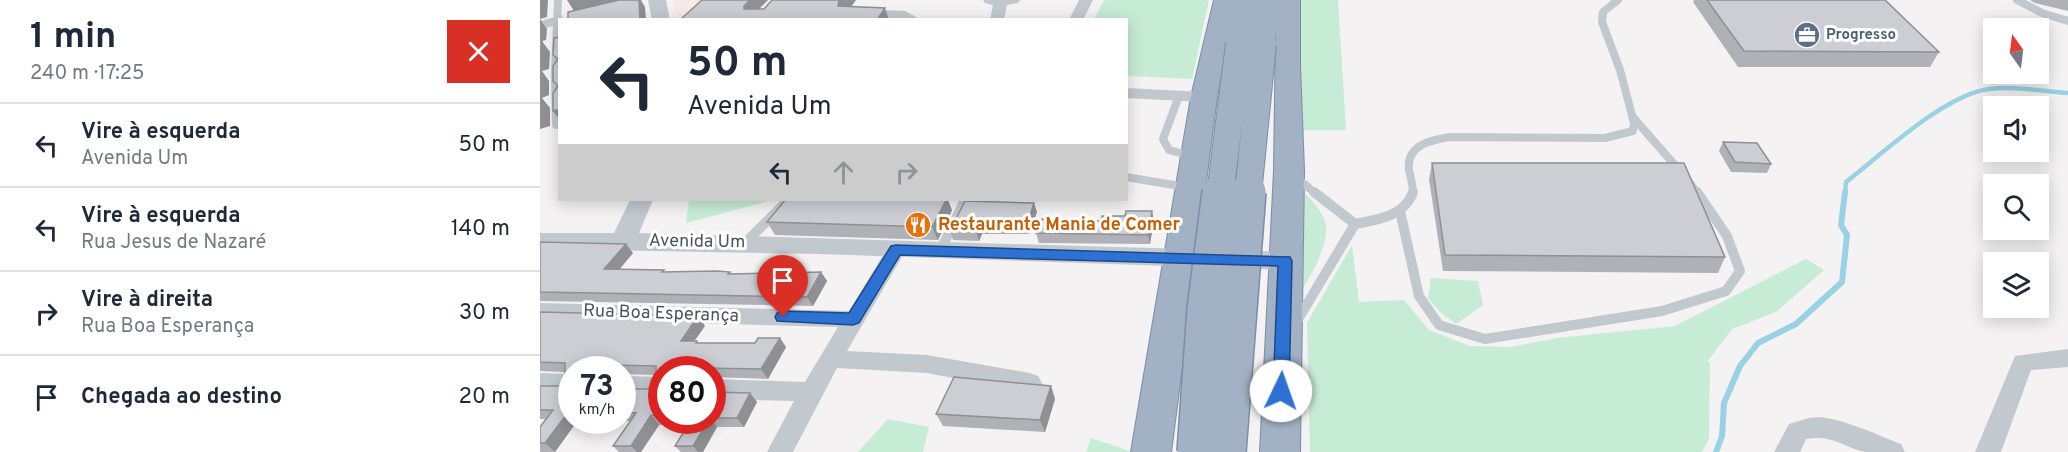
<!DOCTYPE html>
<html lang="pt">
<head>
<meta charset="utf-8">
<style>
	:root { --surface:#fff; --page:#f2f2f3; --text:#1f2937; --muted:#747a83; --line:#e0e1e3 }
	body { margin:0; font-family:Overpass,sans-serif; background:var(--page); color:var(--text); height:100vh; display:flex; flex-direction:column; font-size:22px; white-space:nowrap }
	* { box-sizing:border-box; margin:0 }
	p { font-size:20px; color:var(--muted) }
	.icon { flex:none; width:33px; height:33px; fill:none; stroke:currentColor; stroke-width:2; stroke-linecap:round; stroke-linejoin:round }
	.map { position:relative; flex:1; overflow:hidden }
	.sheet { display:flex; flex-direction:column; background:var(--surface); width:540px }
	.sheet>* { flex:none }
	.guide { position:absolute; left:18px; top:18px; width:570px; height:183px; border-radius:0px; box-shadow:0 3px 15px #0003; background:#fff; color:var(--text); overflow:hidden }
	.needle { width:39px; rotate:346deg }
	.controls { position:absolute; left:1443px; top:18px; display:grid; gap:12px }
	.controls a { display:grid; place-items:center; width:66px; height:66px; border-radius:0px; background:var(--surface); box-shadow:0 3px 15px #0003; font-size:30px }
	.speed { position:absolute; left:18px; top:356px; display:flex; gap:12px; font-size:30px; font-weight:700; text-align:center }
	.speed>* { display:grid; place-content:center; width:78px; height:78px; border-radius:50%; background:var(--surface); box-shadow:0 3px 15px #0003; line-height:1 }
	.speed small { font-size:15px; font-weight:400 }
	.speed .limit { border:9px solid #d22; background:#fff; color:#111 }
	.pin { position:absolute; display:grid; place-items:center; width:51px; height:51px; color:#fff; margin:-62px -26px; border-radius:50% 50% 50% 0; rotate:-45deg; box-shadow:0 0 6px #0007 }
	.pin .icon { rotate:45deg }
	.me { position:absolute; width:66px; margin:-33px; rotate:3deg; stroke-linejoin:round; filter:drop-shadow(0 0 4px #0008) }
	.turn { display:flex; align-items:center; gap:21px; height:126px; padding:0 30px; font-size:27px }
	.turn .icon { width:78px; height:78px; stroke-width:2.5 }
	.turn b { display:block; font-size:42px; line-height:51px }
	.lanes { display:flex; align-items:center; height:57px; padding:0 30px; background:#0003; justify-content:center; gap:30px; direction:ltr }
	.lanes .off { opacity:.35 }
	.round { display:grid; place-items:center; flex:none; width:63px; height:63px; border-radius:0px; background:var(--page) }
	.head { display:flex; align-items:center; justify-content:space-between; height:102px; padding:0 30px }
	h1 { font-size:36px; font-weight:700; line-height:45px }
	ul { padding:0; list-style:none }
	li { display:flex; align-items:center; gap:18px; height:84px; padding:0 30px; border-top:2px solid var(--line) }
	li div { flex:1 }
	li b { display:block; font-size:22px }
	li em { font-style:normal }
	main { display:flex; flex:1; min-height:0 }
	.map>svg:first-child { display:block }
	.medical { fill:#f9e9e7 }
	.green { fill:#c6ecd6 }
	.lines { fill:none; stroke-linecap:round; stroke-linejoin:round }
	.stream-far1 { stroke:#98d2e4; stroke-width:4.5 }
	.stream { stroke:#98d2e4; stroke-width:6 }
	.trunk-casing { stroke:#7a8ea7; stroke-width:2 }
	.service-far1 { stroke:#c1c9cf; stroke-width:8 }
	.service { stroke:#c1c9cf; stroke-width:10 }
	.minor { fill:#c1c9cf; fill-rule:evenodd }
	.tertiary { fill:#c1c9cf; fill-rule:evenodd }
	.trunk { fill:#a2b2c4; fill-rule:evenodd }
	.trunk-bridge-far1-casing { stroke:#7a8ea7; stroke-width:28; stroke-linecap:butt }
	.trunk-bridge-casing { stroke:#7a8ea7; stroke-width:38; stroke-linecap:butt }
	.trunk-bridge-far1 { stroke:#a2b2c4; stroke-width:26 }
	.trunk-bridge { stroke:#a2b2c4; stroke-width:35 }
	.wall { fill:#afb1b6; fill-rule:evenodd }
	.shaded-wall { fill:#8f9094 }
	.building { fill:#ccced4; stroke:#8f9094; stroke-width:1.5 }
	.route { fill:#2d71d3; stroke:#1d4989; stroke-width:1.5 }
	.labels { text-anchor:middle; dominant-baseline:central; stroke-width:6; stroke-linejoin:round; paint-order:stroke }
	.far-service-label { font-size:15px; font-weight:bold; fill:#4e5e75; stroke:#fff; text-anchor:start }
	.food-label { font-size:18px; font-weight:bold; fill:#c56008; stroke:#fff; text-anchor:start }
	.street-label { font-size:18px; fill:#4b545e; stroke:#fff }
</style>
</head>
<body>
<main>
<section class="sheet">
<div class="head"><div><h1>1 min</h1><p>240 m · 17:25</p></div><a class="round" style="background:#d93025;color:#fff"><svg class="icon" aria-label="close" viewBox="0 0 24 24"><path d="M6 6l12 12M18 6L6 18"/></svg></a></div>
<ul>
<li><svg class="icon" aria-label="left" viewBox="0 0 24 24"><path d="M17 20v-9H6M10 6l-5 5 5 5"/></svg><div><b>Vire à esquerda</b><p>Avenida Um</p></div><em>50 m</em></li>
<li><svg class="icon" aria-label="left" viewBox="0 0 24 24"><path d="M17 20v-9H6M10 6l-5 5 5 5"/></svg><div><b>Vire à esquerda</b><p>Rua Jesus de Nazaré</p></div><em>140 m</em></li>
<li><svg class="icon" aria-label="right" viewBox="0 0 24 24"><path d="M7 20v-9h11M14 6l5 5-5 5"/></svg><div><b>Vire à direita</b><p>Rua Boa Esperança</p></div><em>30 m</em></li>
<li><svg class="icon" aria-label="arrive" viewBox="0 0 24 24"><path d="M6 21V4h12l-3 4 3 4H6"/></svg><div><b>Chegada ao destino</b></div><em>20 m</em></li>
</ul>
</section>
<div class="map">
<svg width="1528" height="452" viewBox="0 0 1528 452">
	<rect width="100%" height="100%" fill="#f4f2f2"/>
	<polygon class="medical" points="133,0 237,0 216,20 137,19"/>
	<g class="green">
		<polygon points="564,0 669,0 652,79 587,76 586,20 554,19"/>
		<polygon points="760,0 798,0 806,130 757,130"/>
		<path d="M 756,184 C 766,195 783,209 786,225 C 789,244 770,280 758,294 Z"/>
		<polygon points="149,200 232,200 146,223"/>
		<polygon points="812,245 819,302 864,300 889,330 930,346 971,347 1017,338 1135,326 1266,259 1284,270 1236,312 1192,329 1167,362 1170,362 1169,439 1162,452 770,452 767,323"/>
		<polygon points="891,278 938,281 943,305 916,324 900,312 888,298"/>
		<polygon points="348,419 389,427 383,452 318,452"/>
		<polygon points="551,438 590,451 590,452 546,452"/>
	</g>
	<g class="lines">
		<path class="stream-far1" d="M 1305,194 L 1306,182 C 1342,154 1404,95 1449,89 C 1475,86 1502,91 1528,93"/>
		<polyline class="stream" points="1176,452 1182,436 1184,403 1200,366 1218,343 1256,324 1302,282 1307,235 1301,225 1305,192"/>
		<g class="trunk-casing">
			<polygon id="trunk" points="674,0 760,0 760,65 764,171 760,452 720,452 734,171 736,27 735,44 732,49 723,51 714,49 711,44 708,49 699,51 690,49 687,45 677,97 631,452 591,452 651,97"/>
		</g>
		<g class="service-far1">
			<polyline points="1477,0 1502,13 1528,21"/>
			<polyline points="0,25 20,20"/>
			<polyline points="639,96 623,139 629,150 651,156"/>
			<polyline points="1092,116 1139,170"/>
			<polyline points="16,125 15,73 18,0"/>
			<polyline points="755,176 776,194"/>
			<polyline points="586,177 646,187"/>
			<polyline points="1148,180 1158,194"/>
			<path d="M 873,194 C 873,185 871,178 869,170 C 866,145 891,140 910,137 L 1065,138 L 1093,131 L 1094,123 L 1080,70 L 1062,22 L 1063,12 L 1078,0"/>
		</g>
		<g class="service">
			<polyline points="860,211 879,296 899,325 945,339 1122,311 1186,291 1200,271 1187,236 1157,192"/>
			<path d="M 815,224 C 837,220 865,216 873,192"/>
			<polyline points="205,243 248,200"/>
			<polyline points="400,251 425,200"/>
			<polyline points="757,321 815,224 774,192"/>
		</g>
		<g class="minor">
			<polygon points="443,0 480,0 478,3 467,5 464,20 450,20 453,5 445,3"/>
			<polygon points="539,0 553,0 543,20 529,20"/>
			<polygon points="322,9 365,11 376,17 375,20 317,16 315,13"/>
			<polygon points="586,88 664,92 672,97 664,102 586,98"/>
			<polygon points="356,243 363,245 366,250 307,351 387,355 490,373 498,376 502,383 498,390 490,393 387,373 297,368 253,452 227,452 254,401 172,399 172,379 265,382 298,327 0,319 0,303 309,311 349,245"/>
			<polygon points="1528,349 1528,367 1491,370 1461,452 1435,452 1475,356"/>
			<polygon points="0,373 32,374 32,394 0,393"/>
			<polygon points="82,376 122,377 122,397 82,396"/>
			<path d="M 1281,417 C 1309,421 1335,434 1361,444 L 1365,452 C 1352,452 1338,452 1326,452 C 1304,448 1293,434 1266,439 L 1260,452 L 1234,452 L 1249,424 L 1269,418 Z"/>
		</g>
		<g class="tertiary">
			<polygon points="108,0 126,0 130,20 112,20"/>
			<polygon points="90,200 113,200 99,233 745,252 754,255 758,261 754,267 745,270 279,254 0,249 0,233 74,233"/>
		</g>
		<use href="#trunk" class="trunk"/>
		<g class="trunk-bridge-far1-casing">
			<g id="trunk-bridge-far1">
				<polyline points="680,194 699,44"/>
				<polyline points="708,194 723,44"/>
			</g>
		</g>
		<g class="trunk-bridge-casing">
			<g id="trunk-bridge">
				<polyline points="655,452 665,309 680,192"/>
				<polyline points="688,452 708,192"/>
			</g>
		</g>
		<use href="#trunk-bridge-far1" class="trunk-bridge-far1"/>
		<use href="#trunk-bridge" class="trunk-bridge"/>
	</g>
	<g class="wall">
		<polygon points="1154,0 1345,0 1399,52 1390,67 1198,67 1153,2"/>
		<polygon points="1490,0 1528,0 1528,11 1495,3"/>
		<polygon points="1183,142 1231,164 1227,173 1191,172 1179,151"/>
		<polygon points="892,163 1185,257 1178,273 903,271 889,179"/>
		<polygon points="412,210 398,240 235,235 227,222"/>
		<polygon points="497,212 489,234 442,234 439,241 413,240 410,231"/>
		<polygon points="614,220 610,244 499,243 496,233 561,221"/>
		<polygon points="0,242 86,244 93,253 79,270 126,272 190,272 191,274 281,272 287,281 273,306 0,301"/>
		<path d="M 0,312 L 165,326 L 154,341 L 159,343 L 246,347 L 228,379 L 172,377 L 172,369 L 122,369 L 122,420 L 172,420 L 172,392 L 210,393 L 217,402 L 204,427 L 177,427 L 163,452 L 141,452 L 135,446 L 148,425 L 119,425 L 101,452 L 79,452 L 73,446 L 90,421 L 38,420 L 15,452 L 0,452 L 0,427 L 6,419 L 0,419 L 0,386 L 25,386 L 25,372 L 0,371 ZM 32,369 L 82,369 L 82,374 L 116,375 L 116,389 L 82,389 L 82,420 L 32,420 Z"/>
		<polygon points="511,386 515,399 505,432 403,426 396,414"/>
	</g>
	<g class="shaded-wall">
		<polygon points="0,0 8,0 7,17 0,19"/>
		<polygon points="27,0 80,0 34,11"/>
		<polygon points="99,0 101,0 105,7 106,20 100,20"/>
		<polygon points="210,0 228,0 210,18 204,9 204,6"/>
		<polygon points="299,0 316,0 311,7 298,6"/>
		<polygon points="345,8 349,20 337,20"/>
		<polygon points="0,19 7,29 6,40 2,41 10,52 9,69 2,71 9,81 9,95 2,98 10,108 10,126 0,129"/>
		<polygon points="20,109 20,120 13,111"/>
		<polygon points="399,200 408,200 412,210 398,240 392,227"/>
		<polygon points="494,203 497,212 489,234 487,225"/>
		<polygon points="612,211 614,220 610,244 608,235"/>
		<polygon points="439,225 442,234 439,241 436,231"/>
		<polygon points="86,244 93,253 71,279 64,269"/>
		<polygon points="281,272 287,281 273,306 267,297"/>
		<polygon points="158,316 165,326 148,350 141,341"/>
		<polygon points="240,338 246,347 228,379 221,369"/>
		<polygon points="511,386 515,399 505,432 500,420"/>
		<polygon points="210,393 217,402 204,427 197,418"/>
		<polygon points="29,411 32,414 32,420 38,420 15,452 5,443"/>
		<polygon points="111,415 119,425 101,452 97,452 91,446"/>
		<polygon points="169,420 172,420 177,427 163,452 158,452 153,446"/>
	</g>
	<g class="building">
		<polygon points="79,0 99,0 100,20 28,20 28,12"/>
		<polygon points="162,0 210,0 204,6 204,9 224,9 232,0 299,0 298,6 345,8 337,20 141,19"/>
		<polygon points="1167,0 1345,0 1399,52 1204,51"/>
		<polygon points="20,37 20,109 13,111 13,93 18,86 13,81 13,66 18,59 13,55 14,38"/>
		<polygon points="0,41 2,41 1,57 0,57"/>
		<rect x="0" y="69" width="1" height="15"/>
		<polygon points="0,96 1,96 1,114 0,115"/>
		<polygon points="1183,142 1217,143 1231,164 1195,162"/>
		<polygon points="892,163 1144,163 1185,257 905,255"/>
		<polygon points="245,200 406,200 392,227 227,222"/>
		<polygon points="425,201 494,203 487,225 439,225 436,231 410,231"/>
		<polygon points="586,211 612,211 608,235 496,233 502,219 561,221 562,216 585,216"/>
		<polygon points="0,242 86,244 64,269 124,270 122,272 177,271 190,272 188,274 281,272 267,297 0,292"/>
		<polygon points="0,312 158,316 141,341 157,341 156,343 215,343 218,338 240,338 221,369 163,368 163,369 122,369 122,416 111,415 91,446 73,446 96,413 82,412 82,389 116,389 116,366 72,365 72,369 32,369 32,411 29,411 5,443 0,443 0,427 13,410 0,410 0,386 25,386 25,363 0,362"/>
		<polygon points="414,377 511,386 500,420 396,414"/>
		<polygon points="172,392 210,393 197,418 172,418"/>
		<polygon points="151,420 169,420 153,446 135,446"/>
	</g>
	<polygon class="route" points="356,245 750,257 752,261 749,391 747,396 741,398 735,396 733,391 738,266 360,255 319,323 313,325 237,321 235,317 237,313 243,311 309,313 351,246"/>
	<defs>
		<g id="office-disc" transform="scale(1.35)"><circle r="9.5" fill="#5c6f8a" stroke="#fff"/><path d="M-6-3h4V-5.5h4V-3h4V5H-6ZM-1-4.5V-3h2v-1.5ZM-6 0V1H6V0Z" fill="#fff"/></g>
		<g id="restaurant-disc" transform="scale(1.35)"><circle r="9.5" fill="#e8710a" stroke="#fff"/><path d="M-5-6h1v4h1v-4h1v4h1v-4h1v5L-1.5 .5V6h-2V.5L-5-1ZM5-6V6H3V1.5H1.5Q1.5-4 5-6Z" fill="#fff"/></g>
	</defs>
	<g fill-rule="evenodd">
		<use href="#office-disc" x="1267" y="35"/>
		<use href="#restaurant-disc" x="378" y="225"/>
	</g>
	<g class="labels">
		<g class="far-service-label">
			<text x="1286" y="35">Progresso</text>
		</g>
		<g class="food-label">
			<text x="398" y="225">Restaurante Mania de Comer</text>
		</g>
		<g class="street-label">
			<text transform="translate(157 242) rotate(1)">Avenida Um</text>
			<text transform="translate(121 314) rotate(2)">Rua Boa Esperança</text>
		</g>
	</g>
</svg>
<div class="controls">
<a><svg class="needle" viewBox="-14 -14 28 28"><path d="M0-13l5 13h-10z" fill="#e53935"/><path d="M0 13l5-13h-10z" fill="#747a83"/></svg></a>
<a><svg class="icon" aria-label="sound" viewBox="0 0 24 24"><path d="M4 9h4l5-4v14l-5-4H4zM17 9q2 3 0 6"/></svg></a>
<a><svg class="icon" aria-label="search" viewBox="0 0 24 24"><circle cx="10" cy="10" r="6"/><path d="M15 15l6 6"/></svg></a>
<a><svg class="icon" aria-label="layers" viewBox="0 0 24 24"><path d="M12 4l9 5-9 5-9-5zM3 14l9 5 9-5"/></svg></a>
</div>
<div class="speed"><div>73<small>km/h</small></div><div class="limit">80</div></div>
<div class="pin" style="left:243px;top:317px;background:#d93025"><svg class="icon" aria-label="arrive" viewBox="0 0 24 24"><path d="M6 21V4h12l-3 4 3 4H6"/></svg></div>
<svg class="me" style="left:741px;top:391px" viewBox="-20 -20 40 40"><circle r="19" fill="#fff"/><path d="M0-13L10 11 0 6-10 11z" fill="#2d71d3"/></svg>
<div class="guide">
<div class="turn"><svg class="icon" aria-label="left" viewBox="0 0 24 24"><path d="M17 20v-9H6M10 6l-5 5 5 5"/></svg><div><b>50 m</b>Avenida Um</div></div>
<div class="lanes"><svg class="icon" aria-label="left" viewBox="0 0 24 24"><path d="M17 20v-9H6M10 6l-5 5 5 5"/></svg><svg class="icon off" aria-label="ahead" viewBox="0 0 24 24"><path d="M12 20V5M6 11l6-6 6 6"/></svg><svg class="icon off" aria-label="right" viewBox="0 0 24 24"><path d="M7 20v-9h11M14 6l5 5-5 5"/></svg></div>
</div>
</div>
</main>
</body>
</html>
